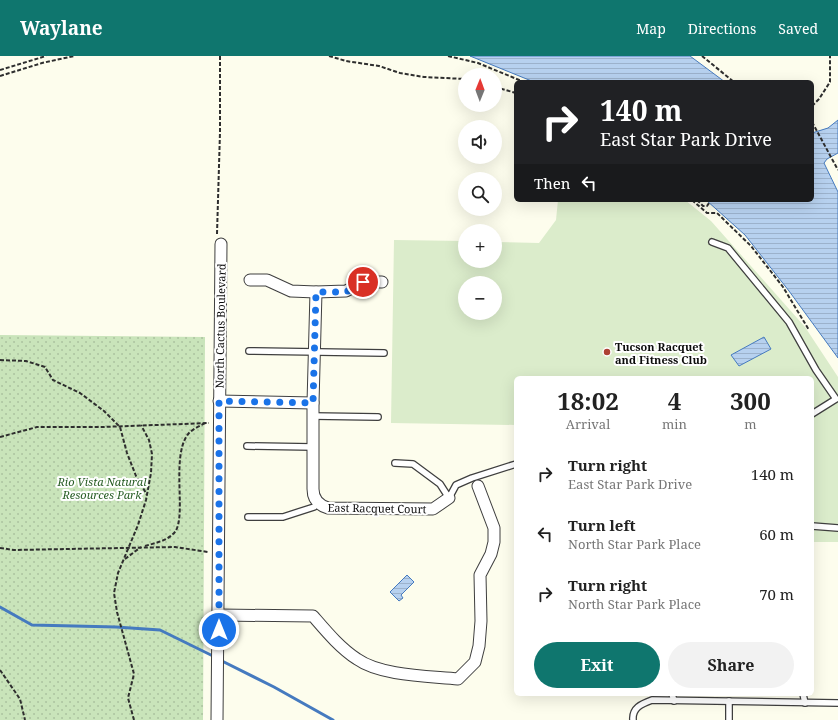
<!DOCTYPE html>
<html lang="en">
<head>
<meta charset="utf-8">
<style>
	:root { --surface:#fff; --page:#f2f2f2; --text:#222; --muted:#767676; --accent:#0f766e }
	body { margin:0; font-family:"Noto Serif",serif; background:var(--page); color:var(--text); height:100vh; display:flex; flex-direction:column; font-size:15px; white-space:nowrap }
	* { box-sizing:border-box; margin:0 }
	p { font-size:13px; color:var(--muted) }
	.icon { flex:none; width:22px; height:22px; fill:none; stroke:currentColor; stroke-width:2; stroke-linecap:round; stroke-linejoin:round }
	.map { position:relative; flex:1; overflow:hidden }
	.details { position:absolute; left:514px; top:320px; width:300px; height:320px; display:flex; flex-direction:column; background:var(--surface); border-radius:6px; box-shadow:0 4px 16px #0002 }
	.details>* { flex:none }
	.hud { position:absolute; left:514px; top:24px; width:300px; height:122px; border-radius:6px; box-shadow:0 4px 16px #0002; background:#202124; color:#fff; overflow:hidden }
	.needle { width:26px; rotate:1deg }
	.buttons { position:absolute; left:458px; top:12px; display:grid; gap:8px }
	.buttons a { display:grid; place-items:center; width:44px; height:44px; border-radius:50%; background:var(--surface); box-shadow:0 4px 16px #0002; font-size:20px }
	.pin { position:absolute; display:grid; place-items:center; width:34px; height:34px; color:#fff; margin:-17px; border:2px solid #fff; border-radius:50%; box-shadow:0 1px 4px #0007 }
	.me { position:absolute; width:44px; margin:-22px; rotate:0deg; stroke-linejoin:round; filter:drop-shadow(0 0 3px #0008) }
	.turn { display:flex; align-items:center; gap:14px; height:84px; padding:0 20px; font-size:18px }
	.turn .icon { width:52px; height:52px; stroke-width:2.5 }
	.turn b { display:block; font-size:28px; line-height:34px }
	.then { display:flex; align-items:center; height:38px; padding:0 20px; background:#0003; gap:8px; font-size:15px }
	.eta { display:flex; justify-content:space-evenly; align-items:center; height:68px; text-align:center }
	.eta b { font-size:24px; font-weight:700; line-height:28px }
	.cta { display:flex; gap:8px; margin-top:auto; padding:8px 20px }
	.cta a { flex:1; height:46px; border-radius:24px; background:var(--accent); color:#fff; font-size:16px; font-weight:700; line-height:46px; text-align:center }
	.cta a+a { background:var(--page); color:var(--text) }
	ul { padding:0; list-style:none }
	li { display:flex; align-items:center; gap:12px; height:60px; padding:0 20px }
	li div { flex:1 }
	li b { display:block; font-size:15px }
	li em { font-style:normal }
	header { display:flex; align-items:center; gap:24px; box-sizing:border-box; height:56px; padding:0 20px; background:var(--accent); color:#fff }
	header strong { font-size:19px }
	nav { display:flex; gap:22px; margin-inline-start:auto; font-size:14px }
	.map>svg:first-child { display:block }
	.park { fill:url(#park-dots) }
	.pitch { fill:#dbeccb; fill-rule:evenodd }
	.water { fill:url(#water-rules); stroke:#457abf }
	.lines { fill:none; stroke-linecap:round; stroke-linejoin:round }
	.stream { stroke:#457abf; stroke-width:3 }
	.service-casing { stroke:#3f3f3f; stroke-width:8 }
	.minor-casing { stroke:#3f3f3f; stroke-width:13 }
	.path { stroke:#2e2e2e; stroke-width:2; stroke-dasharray:4 2; stroke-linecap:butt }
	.service { stroke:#fff; stroke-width:5.5 }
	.minor { stroke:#fff; stroke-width:11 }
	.route { stroke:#1a73e8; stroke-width:7; stroke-dasharray:0 12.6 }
	.poi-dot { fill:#ad4133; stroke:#fff; stroke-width:1.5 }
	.labels { text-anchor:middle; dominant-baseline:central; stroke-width:4; stroke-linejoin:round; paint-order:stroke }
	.street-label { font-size:11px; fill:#0c0c0c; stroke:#fff }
	.poi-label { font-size:11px; font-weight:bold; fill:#0c0c0c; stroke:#fff; text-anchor:start }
	.park-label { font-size:11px; font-style:italic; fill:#265c23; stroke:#fff }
</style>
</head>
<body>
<header>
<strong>Waylane</strong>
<nav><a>Map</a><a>Directions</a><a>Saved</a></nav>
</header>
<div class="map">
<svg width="838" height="664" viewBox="0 0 838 664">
	<defs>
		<pattern id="park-dots" width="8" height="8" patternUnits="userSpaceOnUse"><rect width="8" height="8" fill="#c9e4ba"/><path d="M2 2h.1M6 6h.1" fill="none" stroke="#abc29f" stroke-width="1.8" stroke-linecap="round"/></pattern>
		<pattern id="water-rules" width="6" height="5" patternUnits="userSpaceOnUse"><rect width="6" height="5" fill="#b7d1ef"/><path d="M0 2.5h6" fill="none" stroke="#9cb2cc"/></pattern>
	</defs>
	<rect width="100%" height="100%" fill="#fdfded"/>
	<polygon class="park" points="0,279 205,281 203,664 0,664"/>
	<path class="pitch" d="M 558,144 L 685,144 L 711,165 L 805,271 L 838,321 L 838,486 L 812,486 L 812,322 L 516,322 L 516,369 L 391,367 L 394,184 L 465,185 L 465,205 L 495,205 L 495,186 L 539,187 L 556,164 ZM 465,227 L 495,227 L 495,257 L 465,257 Z"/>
	<g class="water">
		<polygon points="470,0 690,0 725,26 534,26"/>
		<polygon points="838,64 838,97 827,103 824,107 838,136 838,302 789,235 745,179 706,144 812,144 812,77 828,72"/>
		<polygon points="764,281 771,293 739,310 731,299"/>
		<polygon points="407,519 414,526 401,539 403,542 399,545 390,536"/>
	</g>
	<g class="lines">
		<g class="stream">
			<polyline points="0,551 32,569 116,571 160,574 215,601"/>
			<polyline points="220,604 274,631 333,664"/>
		</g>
		<g class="service-casing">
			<g id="service">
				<polyline points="712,186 728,192 789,266 816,314 836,343 812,358"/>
				<polyline points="249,295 384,297"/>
				<polyline points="313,360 378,361"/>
				<polyline points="247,390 313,391"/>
				<polyline points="395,407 413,408 440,428 449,442 456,429 472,422 516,408"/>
				<polyline points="248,461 283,461 314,451"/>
				<polyline points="812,470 838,472"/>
				<polyline points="672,638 674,645"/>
				<polyline points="803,638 805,647"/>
				<polyline points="729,645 729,664"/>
				<path d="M 633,664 C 632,652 641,648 652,644 L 838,647"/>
			</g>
		</g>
		<g class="minor-casing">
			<g id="minor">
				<polyline points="250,224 267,224 291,235 316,236 346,235 363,226 382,226"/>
				<path d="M 316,236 L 313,347 L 313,433 C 313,443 318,449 328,452 L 433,453 L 449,442"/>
				<polyline points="219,345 313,347"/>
				<path d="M 219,559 L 313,560 C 326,575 340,592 357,603 C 381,620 429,620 458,623 L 475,606 L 479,590 L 481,565 L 480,519 L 491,498 L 494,486 L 494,472 L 478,430"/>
				<polyline points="217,664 221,188"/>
			</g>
		</g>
		<g class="path">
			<polyline points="329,0 346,5 379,10 400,17 424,21 465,23"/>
			<polyline points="448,0 478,7 524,26"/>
			<polyline points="702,0 734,26"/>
			<polyline points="0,14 46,0"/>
			<polyline points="0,20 42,7 74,0"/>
			<polyline points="495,31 516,37"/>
			<polyline points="812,50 819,43 830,26 830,0"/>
			<polyline points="812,66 838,114"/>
			<polyline points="692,144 707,157 717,157 751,190 783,231 809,274"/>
			<polyline points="697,144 703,150 707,150 711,144"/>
			<polyline points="217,178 220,76 220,0"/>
			<polyline points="0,304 26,305 45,311 53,324 80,337 104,355 120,371 127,397 136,420 147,439"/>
			<polyline points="0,381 37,371 102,371 209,367"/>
			<path d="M 145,490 C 155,487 166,485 173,478 C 189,465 169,400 189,377 C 193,373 200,370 205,367"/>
			<polyline points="0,492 14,494 175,491 208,496"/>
			<polyline points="125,503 141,491"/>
			<polyline points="0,614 20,643 25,664"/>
			<polyline points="134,664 128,642 134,618 117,556 114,537 118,517 138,469 146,444 151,417 152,398 149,384 141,369"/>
		</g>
		<use href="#service" class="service"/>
		<use href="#minor" class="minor"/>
	</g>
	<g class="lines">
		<polyline class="route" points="219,574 219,345 313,347 316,236 346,236 363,226"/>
	</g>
	<circle class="poi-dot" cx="607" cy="296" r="4"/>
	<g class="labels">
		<g class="street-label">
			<text transform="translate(220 270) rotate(-89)">North Cactus Boulevard</text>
			<text transform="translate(377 452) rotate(1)">East Racquet Court</text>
		</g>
		<g class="poi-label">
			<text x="615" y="290">Tucson Racquet<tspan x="615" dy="13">and Fitness Club</tspan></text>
		</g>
		<g class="park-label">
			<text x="102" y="425">Rio Vista Natural<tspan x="102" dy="13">Resources Park</tspan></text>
		</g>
	</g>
</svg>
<div class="buttons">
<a><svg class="needle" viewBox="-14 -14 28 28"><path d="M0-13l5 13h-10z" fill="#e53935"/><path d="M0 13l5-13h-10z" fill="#767676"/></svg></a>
<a><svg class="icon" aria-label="sound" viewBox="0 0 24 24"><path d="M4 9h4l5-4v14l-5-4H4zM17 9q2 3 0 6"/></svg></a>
<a><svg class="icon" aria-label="search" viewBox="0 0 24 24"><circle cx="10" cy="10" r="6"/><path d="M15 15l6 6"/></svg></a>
<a>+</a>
<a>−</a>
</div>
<div class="pin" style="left:363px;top:226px;background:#d93025"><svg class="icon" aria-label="arrive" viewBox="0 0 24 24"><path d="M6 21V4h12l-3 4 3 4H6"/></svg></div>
<svg class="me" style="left:219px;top:574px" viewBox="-20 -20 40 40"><circle r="17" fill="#1a73e8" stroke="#fff" stroke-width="3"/><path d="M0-11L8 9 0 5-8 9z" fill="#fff"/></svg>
<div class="hud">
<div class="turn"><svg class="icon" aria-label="right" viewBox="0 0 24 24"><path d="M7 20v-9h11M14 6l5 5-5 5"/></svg><div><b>140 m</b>East Star Park Drive</div></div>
<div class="then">Then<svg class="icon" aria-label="left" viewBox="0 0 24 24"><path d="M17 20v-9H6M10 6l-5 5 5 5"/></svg></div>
</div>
<section class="details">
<div class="eta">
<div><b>18:02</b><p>Arrival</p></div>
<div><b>4</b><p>min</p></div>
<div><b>300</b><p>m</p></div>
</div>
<ul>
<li><svg class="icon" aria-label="right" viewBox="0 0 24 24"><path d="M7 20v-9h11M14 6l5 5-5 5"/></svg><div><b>Turn right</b><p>East Star Park Drive</p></div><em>140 m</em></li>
<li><svg class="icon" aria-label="left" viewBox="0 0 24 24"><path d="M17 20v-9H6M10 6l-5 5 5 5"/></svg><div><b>Turn left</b><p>North Star Park Place</p></div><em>60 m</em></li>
<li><svg class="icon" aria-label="right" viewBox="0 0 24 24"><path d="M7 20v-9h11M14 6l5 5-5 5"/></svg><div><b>Turn right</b><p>North Star Park Place</p></div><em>70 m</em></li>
</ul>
<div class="cta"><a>Exit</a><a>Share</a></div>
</section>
</div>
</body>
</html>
